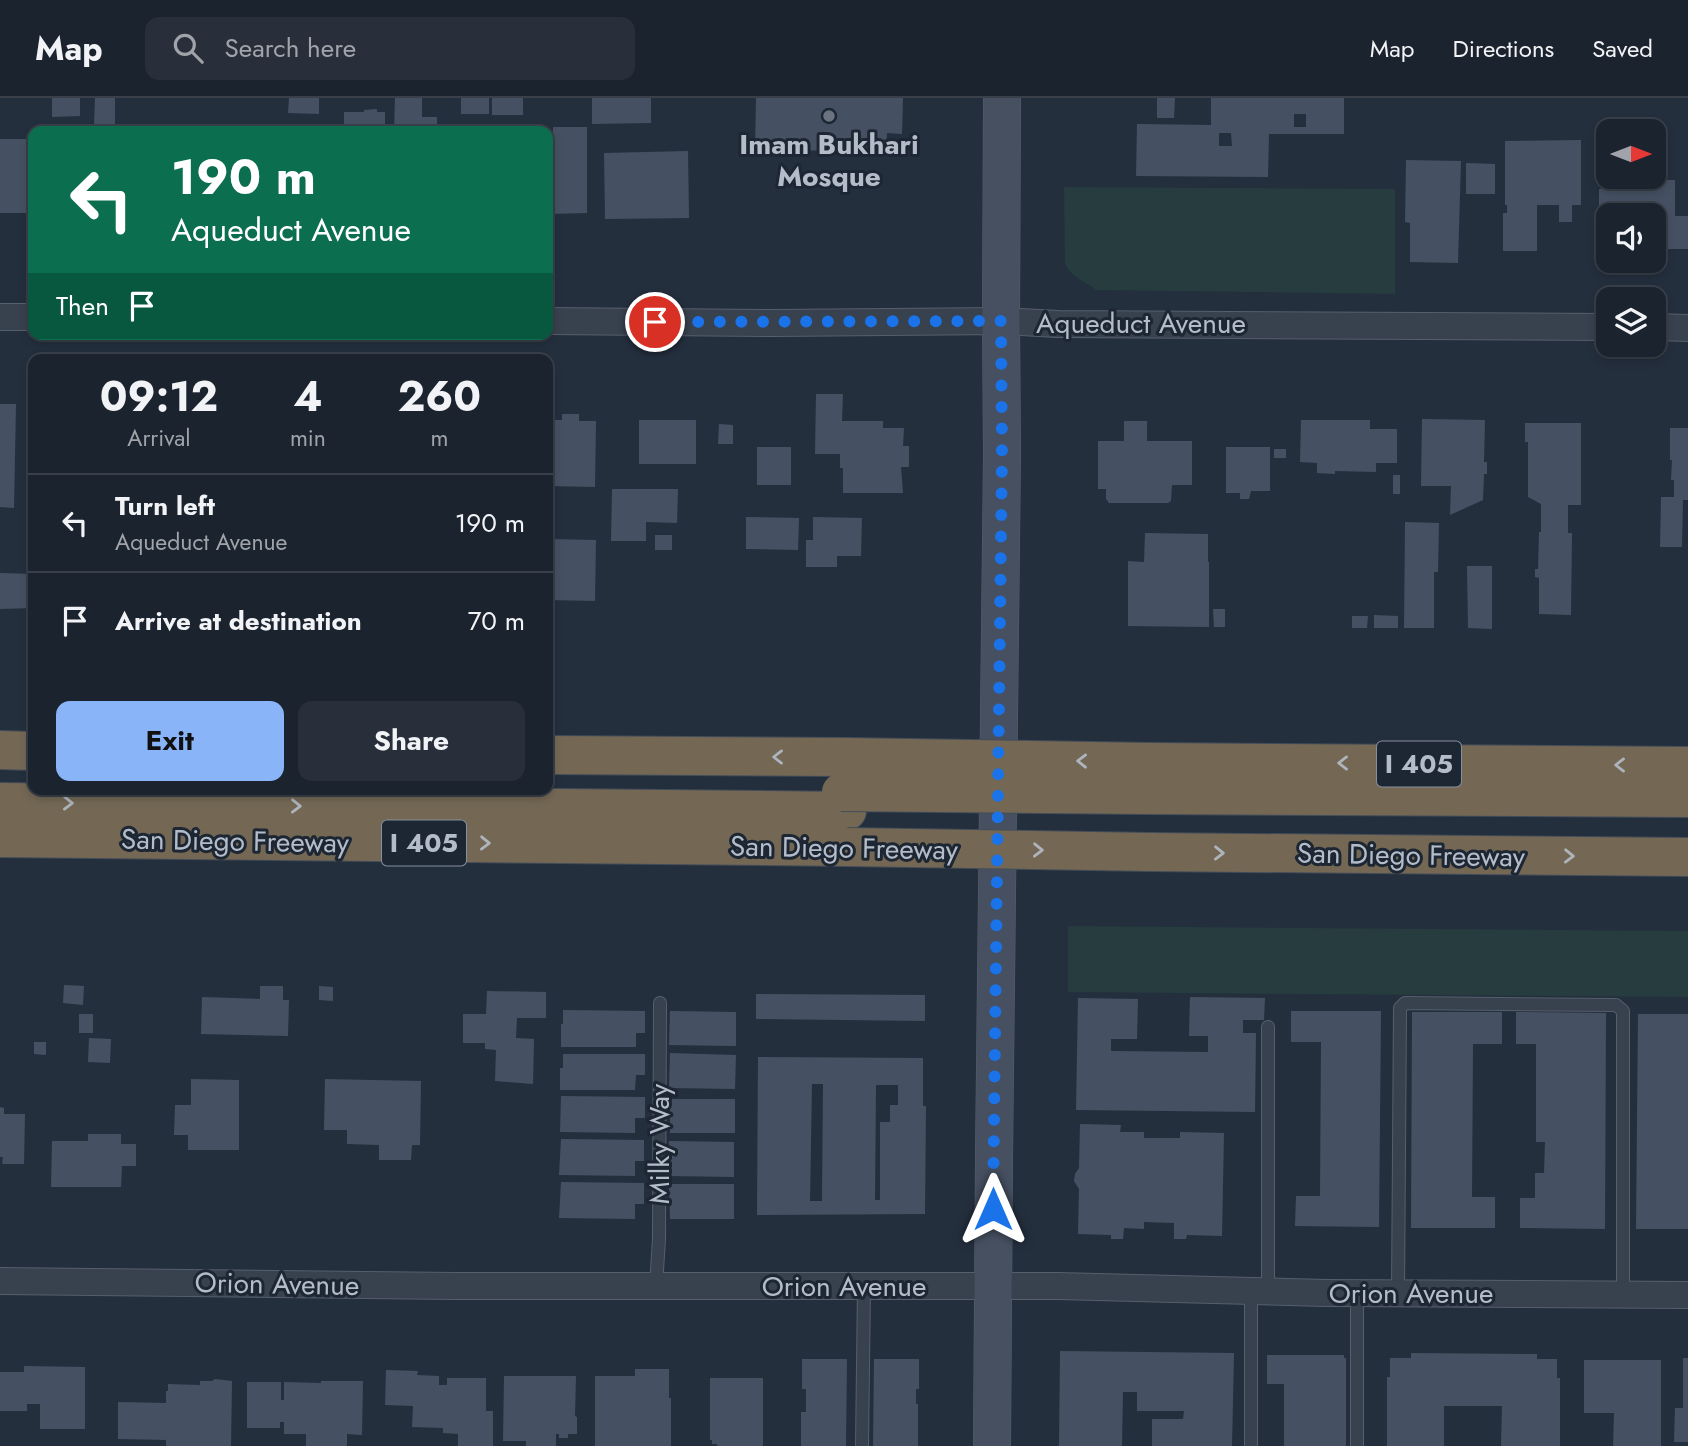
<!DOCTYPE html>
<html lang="en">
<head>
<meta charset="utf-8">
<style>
	:root { --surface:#1b232e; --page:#282f3a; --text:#f1f3f6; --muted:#a0a4aa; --line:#39404a; --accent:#8ab4f8 }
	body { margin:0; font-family:Jost,sans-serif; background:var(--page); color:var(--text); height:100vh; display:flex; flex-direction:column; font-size:26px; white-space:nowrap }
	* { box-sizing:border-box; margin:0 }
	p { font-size:23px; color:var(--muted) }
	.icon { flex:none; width:38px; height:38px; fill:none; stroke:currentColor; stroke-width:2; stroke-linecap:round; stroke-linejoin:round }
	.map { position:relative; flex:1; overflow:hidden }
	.panel { position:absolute; left:28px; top:256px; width:525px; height:441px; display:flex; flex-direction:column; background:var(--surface); border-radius:14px; box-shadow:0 4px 10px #0003,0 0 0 2px var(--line) }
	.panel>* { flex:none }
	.guide { position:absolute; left:28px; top:28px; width:525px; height:214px; border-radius:14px; box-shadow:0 4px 10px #0003,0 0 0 2px var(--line); background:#0b6e4f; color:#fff; overflow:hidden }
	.needle { width:46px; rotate:90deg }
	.buttons { position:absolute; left:1596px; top:21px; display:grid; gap:14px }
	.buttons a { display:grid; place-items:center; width:70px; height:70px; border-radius:14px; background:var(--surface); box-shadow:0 4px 10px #0003,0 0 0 2px var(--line); font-size:35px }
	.pin { position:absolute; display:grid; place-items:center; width:60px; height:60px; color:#fff; margin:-30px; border:4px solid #fff; border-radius:50%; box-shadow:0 2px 7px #0007 }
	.me { position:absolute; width:77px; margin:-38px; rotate:0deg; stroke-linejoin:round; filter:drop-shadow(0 0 5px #0008) }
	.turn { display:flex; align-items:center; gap:24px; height:147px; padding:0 28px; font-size:32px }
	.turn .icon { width:91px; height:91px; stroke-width:2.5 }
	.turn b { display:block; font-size:49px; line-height:60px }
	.then { display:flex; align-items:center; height:66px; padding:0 28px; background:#0003; gap:14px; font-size:26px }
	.eta { display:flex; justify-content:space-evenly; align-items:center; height:119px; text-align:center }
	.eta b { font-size:42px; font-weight:700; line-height:49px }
	.cta { display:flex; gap:14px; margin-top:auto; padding:14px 28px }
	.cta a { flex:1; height:80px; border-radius:14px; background:var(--accent); color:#111; font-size:28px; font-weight:700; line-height:80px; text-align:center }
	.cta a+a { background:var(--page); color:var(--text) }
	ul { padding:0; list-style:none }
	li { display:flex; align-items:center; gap:21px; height:98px; padding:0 28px; border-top:2px solid var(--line) }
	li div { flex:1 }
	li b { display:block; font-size:26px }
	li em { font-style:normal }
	header { display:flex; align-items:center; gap:42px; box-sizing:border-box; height:98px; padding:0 35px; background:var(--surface); border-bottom:2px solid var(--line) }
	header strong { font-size:33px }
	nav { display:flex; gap:38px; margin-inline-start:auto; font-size:24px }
	.search { width:490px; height:63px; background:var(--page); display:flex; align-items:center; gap:18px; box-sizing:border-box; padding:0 24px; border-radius:14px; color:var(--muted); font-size:26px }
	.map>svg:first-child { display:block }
	.green { fill:#263c3f }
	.building { fill:#455162; fill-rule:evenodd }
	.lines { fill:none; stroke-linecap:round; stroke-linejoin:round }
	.lane-casing { stroke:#565f6c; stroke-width:14 }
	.street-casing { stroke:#565f6c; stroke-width:28 }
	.secondary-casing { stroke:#565f6c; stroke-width:38 }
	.highway-casing { stroke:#434c59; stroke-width:40 }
	.lane { stroke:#38414e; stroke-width:12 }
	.street { stroke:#38414e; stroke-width:26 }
	.secondary { stroke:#465061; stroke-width:37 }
	.highway { stroke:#746855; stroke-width:38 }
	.highway-bridge-casing { stroke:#434c59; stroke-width:40; stroke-linecap:butt }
	.highway-bridge { stroke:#746855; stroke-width:38 }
	.oneway { stroke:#aeb4bd }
	.route { stroke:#1a73e8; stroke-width:12; stroke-dasharray:0 21.6 }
	.worship-dot { fill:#6b7280; stroke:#1d2633; stroke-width:2.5 }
	.labels { text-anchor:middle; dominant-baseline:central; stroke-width:6; stroke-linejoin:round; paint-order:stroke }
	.shield { fill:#1d2633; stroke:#878f9c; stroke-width:2 }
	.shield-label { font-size:26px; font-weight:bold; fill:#b4bcc9 }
	.poi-label { font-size:28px; font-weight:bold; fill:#b4bcc9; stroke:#1d2633 }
	.street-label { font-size:28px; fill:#b4bcc9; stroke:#1d2633 }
</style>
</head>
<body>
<header>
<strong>Map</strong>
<div class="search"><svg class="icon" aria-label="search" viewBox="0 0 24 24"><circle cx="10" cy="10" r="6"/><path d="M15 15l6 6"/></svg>Search here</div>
<nav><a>Map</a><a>Directions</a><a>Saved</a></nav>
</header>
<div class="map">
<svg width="1688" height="1348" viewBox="0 0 1688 1348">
	<rect width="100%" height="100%" fill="#242f3e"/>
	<g class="green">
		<path d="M 1064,89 L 1395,91 L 1395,196 L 1096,192 C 1085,183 1072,180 1065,166 Z"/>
		<polygon points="1068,828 1688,833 1688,899 1068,894"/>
	</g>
	<g class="building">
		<polygon points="52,0 80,0 80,18 52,19"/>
		<polygon points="95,0 115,0 115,27 94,27"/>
		<polygon points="289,0 319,0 319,16 288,15"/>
		<polygon points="395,0 422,0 422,19 437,19 437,33 394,33"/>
		<rect x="461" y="0" width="28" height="16"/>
		<rect x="492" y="0" width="31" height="17"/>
		<polygon points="592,0 651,0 651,25 592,26"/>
		<polygon points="756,0 903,0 902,36 887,35 886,53 755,52"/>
		<polygon points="1157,0 1175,0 1174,20 1157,20"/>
		<path d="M 1211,0 L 1344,0 L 1344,36 L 1269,36 L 1268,79 L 1136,78 L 1137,26 L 1211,27 ZM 1294,16 L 1306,16 L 1306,29 L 1294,29 ZM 1219,35 L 1231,35 L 1232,48 L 1219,48 Z"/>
		<polygon points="377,11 377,14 385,14 385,33 344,33 344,14 364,14 364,12"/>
		<polygon points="553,29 587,29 587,115 548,116 548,56 553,56"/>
		<rect x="0" y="41" width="33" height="74"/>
		<polygon points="1581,42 1581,107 1572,107 1572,124 1559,124 1559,107 1537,107 1537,153 1503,153 1503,115 1507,115 1507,107 1505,107 1505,43"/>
		<polygon points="688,53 689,120 605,121 604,55"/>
		<polygon points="1406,62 1461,63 1458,165 1410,164 1410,125 1405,124"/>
		<polygon points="1466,65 1495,66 1495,96 1466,96"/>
		<polygon points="1601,80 1621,80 1621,91 1648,91 1648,82 1675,82 1675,118 1688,118 1688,151 1654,151 1654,117 1608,117 1608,162 1599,162 1599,91 1601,91"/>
		<polygon points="816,296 843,296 842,323 883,323 883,330 904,330 903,348 909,348 909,369 901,369 903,395 843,395 843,370 840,370 840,356 815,356"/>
		<polygon points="0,306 16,306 14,410 0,409"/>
		<polygon points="562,316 579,316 579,323 596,323 595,389 548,388 548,322 562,322"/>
		<polygon points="1422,321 1485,322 1484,364 1487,364 1487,376 1484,376 1483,402 1450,417 1451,388 1421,388"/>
		<rect x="639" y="322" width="57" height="44"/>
		<polygon points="1301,322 1370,322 1370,331 1397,331 1397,365 1376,365 1376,374 1335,373 1335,376 1317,375 1317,365 1300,364"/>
		<polygon points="1124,323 1147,323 1147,343 1192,343 1192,387 1172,387 1171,403 1168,405 1109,405 1106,401 1106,391 1098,391 1098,343 1124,343"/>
		<polygon points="1525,325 1581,325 1581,407 1568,407 1568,435 1572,435 1571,517 1539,516 1539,480 1535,479 1535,471 1538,471 1539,434 1541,434 1541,406 1528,399 1528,344 1525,344"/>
		<polygon points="719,326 733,327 733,346 718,346"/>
		<polygon points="1670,330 1688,330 1688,402 1683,402 1682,449 1660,449 1661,399 1674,399 1674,382 1671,382 1672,362 1670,362"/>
		<rect x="757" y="349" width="34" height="38"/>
		<polygon points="1226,349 1270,349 1270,393 1251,393 1249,401 1240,401 1240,395 1226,395"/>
		<rect x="1274" y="351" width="12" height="9"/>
		<rect x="1393" y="377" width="7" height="19"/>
		<polygon points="612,391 678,391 677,425 646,424 646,443 611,443"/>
		<polygon points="746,419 799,420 798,452 746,451"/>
		<polygon points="813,419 862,420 861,458 837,458 837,469 806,469 806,442 813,442"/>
		<polygon points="1405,424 1439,425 1438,474 1434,474 1434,530 1404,530"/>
		<polygon points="1145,435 1208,436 1208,464 1209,464 1209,529 1128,528 1128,463 1144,464"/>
		<rect x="655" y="437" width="17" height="15"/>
		<polygon points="548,441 596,442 595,503 548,502"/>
		<polygon points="1467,468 1492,468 1492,531 1468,530"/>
		<polygon points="0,475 33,476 33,486 32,486 33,510 0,511"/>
		<polygon points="1213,511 1225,511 1225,529 1214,529"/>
		<polygon points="1374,517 1398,518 1398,530 1374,530"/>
		<polygon points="1352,518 1368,518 1367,530 1352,530"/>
		<polygon points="64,887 84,888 83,907 63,905"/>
		<polygon points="260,888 283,888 283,902 289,902 288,938 201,936 202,899 260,901"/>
		<polygon points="319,888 333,889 333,903 319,902"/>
		<polygon points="487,893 546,894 546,920 517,920 516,940 534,941 533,986 495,983 496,952 485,951 485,945 463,945 463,916 486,916"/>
		<polygon points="756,896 925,897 925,923 756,921"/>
		<polygon points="1190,899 1265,900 1264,922 1243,922 1243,935 1256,935 1255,1014 1076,1012 1078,900 1138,901 1137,941 1111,941 1111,953 1208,954 1208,938 1189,938"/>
		<polygon points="563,912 645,913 645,935 636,935 636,949 561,949 561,926 563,926"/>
		<polygon points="670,913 736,914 736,948 669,947"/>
		<polygon points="1291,913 1381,913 1379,1129 1295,1128 1296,1098 1320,1098 1321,944 1291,944"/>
		<polygon points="1412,914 1502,914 1502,946 1473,946 1472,1099 1495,1099 1495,1130 1411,1130"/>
		<polygon points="1516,914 1606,915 1605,1131 1520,1130 1520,1100 1535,1100 1535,1075 1544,1075 1545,1044 1536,1044 1536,946 1516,946"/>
		<rect x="79" y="916" width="14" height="19"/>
		<polygon points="1638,916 1688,916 1688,1131 1636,1131"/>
		<polygon points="89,940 111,941 110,965 88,964"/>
		<polygon points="34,944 46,944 46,957 34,956"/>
		<polygon points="670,955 736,957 735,991 669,990"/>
		<polygon points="563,956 645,956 645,977 636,977 635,992 560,992 560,970 563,970"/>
		<path d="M 758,959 L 923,960 L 923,1008 L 926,1008 L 925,1116 L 757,1117 ZM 812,986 L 823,986 L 822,1103 L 810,1103 ZM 876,987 L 898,987 L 898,1007 L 890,1007 L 890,1024 L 880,1024 L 880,1102 L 875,1102 Z"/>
		<polygon points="191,981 239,982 239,1052 188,1052 188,1037 174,1037 175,1007 191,1007"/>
		<polygon points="325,981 421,983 420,1047 412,1047 411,1062 379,1062 379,1047 347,1046 347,1032 324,1032"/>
		<polygon points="561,998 645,999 645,1020 635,1020 635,1035 560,1034"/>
		<rect x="670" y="1001" width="65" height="34"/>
		<polygon points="0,1009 4,1010 4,1016 25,1016 24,1066 2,1066 3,1059 0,1059"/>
		<polygon points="1080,1026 1121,1027 1120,1034 1144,1034 1144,1040 1180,1040 1180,1034 1224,1035 1222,1138 1187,1137 1186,1141 1174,1141 1174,1125 1144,1124 1144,1131 1124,1130 1123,1141 1111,1141 1111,1137 1078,1136 1079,1091 1074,1083 1075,1076 1079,1070"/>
		<polygon points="88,1036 121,1036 121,1046 136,1046 136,1068 122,1068 121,1089 51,1089 52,1043 88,1043"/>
		<polygon points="561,1041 644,1042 644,1063 635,1063 635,1078 559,1077"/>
		<polygon points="669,1043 734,1044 734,1079 669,1078"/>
		<polygon points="561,1084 644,1085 644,1106 635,1106 635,1121 559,1120"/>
		<polygon points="669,1086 734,1086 734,1121 670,1121"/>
		<polygon points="1060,1253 1234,1255 1232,1348 1152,1348 1152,1321 1183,1321 1184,1313 1137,1313 1137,1294 1123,1294 1122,1348 1059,1348"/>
		<polygon points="1411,1255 1537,1256 1537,1261 1557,1261 1557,1280 1560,1280 1560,1348 1501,1348 1502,1308 1444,1308 1444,1348 1387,1348 1387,1279 1390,1279 1390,1260 1411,1260"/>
		<polygon points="1267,1257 1344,1257 1344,1260 1346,1260 1346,1348 1284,1348 1284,1286 1267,1286"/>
		<polygon points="1683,1260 1688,1260 1688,1344 1674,1344 1675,1310 1683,1310"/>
		<polygon points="802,1261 847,1261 846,1348 801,1348 801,1314 806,1314 806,1291 802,1291"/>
		<polygon points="874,1261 919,1261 919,1291 916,1291 916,1306 918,1306 918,1348 873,1348"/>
		<polygon points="1584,1262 1661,1262 1661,1348 1613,1348 1614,1315 1584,1315"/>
		<polygon points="24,1268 85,1269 85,1331 40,1331 40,1306 27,1306 27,1313 0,1313 0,1274 24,1274"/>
		<polygon points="635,1271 669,1271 669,1300 671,1300 671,1348 595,1348 595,1278 635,1278"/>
		<polygon points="386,1272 418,1273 417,1277 439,1278 439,1287 447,1287 447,1280 486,1280 486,1313 493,1313 493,1348 458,1348 458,1336 443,1335 443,1330 412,1329 413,1308 385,1307"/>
		<polygon points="504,1278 576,1278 575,1318 577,1319 577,1336 568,1336 568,1340 559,1340 559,1336 556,1336 556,1348 526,1348 526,1343 503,1343"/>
		<polygon points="710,1280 763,1280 763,1348 717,1348 717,1346 712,1346 712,1342 710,1342"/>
		<polygon points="215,1281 232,1283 231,1348 166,1348 166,1342 118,1341 118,1304 166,1305 166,1293 168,1293 168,1286 200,1287 200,1283 212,1283"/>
		<polygon points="321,1283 363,1283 362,1337 347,1336 347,1348 306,1348 306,1336 284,1336 284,1324 280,1324 280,1330 247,1330 247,1284 281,1284 281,1302 284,1302 284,1284 321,1285"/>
	</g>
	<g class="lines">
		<g class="lane-casing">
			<g id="lane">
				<polyline points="1268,929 1268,1194"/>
				<polyline points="656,1188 659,1141 660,905"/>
				<polyline points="1251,1193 1251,1348"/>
				<polyline points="1357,1195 1357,1348"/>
				<polyline points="1398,1195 1400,910 1405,905 1616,907 1623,913 1623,1197"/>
				<polyline points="862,1348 864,1188"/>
			</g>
		</g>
		<g class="street-casing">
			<g id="street">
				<polyline points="0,219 33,219"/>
				<polyline points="548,223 774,225 1001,223 1058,226 1608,229"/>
				<polyline points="1654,229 1688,230"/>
				<polyline points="0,1183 456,1188 1058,1188 1326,1195 1688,1197"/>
			</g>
		</g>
		<g class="secondary-casing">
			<polyline id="secondary" points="992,1348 994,1059 1002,356 1001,223 1002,0"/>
		</g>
		<g class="highway-casing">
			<g id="highway">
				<polyline points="0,652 33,653"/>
				<polyline points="548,657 846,659"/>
				<polyline points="1150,664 1688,668"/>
				<polyline points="1147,697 1688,700"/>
				<polyline points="0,704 847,713"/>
				<polyline points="0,740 847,749"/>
				<polyline points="1150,754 1688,759"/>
			</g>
		</g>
		<use href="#lane" class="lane"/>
		<use href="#street" class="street"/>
		<use href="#secondary" class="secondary"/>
		<use href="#highway" class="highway"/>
		<g class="highway-bridge-casing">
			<g id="highway-bridge">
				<polyline points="846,659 1150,664"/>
				<polyline points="841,694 1147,697"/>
				<polyline points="847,749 1150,754"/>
			</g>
		</g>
		<use href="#highway-bridge" class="highway-bridge"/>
	</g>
	<defs><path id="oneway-chevron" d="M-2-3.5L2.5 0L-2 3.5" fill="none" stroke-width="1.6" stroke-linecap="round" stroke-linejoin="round" transform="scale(1.75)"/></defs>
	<g class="oneway">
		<use href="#oneway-chevron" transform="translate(778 659) rotate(-180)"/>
		<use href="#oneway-chevron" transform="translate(1082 663) rotate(-179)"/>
		<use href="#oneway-chevron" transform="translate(1343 665) rotate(-180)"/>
		<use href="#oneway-chevron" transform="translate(1620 667) rotate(-180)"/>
		<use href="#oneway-chevron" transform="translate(68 705) rotate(1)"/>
		<use href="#oneway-chevron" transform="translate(296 708) rotate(1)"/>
		<use href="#oneway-chevron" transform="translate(485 745) rotate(1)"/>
		<use href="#oneway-chevron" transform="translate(1038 752) rotate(1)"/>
		<use href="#oneway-chevron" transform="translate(1219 755) rotate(1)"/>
		<use href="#oneway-chevron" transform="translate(1569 758) rotate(1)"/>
	</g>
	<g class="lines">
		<polyline class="route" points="655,224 1001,223 1002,356 993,1111"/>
	</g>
	<circle class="worship-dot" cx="829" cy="18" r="7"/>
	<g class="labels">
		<g class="shield">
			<rect x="1377" y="643.5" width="84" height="45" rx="5"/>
			<rect x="382" y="722.5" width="84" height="45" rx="5"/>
		</g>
		<g class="shield-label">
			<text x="1419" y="666">I 405</text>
			<text x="424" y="745">I 405</text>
		</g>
		<g class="poi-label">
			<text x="829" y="46">Imam Bukhari<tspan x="829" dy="32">Mosque</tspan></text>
		</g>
		<g class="street-label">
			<text x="1141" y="225">Aqueduct Avenue</text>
			<text transform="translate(235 743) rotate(1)">San Diego Freeway</text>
			<text transform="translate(844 750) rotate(1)">San Diego Freeway</text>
			<text transform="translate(1411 757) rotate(1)">San Diego Freeway</text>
			<text transform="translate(659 1046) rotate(-90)">Milky Way</text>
			<text transform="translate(277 1186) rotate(1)">Orion Avenue</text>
			<text x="844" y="1188">Orion Avenue</text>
			<text x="1411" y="1195">Orion Avenue</text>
		</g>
	</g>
</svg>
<div class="buttons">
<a><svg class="needle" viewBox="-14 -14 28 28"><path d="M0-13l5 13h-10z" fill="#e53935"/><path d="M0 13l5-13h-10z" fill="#a0a4aa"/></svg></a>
<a><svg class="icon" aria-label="sound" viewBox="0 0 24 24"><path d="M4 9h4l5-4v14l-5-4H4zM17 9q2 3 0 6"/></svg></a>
<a><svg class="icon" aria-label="layers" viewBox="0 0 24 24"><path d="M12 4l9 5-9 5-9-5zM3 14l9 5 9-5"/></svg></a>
</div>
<div class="pin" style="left:655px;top:224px;background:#d93025"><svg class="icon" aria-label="arrive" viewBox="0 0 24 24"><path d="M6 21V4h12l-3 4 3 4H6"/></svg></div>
<svg class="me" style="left:993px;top:1111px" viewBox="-20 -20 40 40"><path d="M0-17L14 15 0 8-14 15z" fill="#1a73e8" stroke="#fff" stroke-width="4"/></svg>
<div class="guide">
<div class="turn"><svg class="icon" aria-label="left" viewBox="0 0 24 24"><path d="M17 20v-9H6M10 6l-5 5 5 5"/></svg><div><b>190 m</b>Aqueduct Avenue</div></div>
<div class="then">Then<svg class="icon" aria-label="arrive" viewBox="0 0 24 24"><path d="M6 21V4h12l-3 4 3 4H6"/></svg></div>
</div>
<section class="panel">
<div class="eta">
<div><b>09:12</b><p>Arrival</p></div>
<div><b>4</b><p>min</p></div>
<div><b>260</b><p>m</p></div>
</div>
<ul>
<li><svg class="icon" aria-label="left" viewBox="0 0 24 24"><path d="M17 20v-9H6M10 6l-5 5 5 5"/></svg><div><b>Turn left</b><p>Aqueduct Avenue</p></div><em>190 m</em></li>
<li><svg class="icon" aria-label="arrive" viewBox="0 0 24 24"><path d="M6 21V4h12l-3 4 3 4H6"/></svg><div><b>Arrive at destination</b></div><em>70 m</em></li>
</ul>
<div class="cta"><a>Exit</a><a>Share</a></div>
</section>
</div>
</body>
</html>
